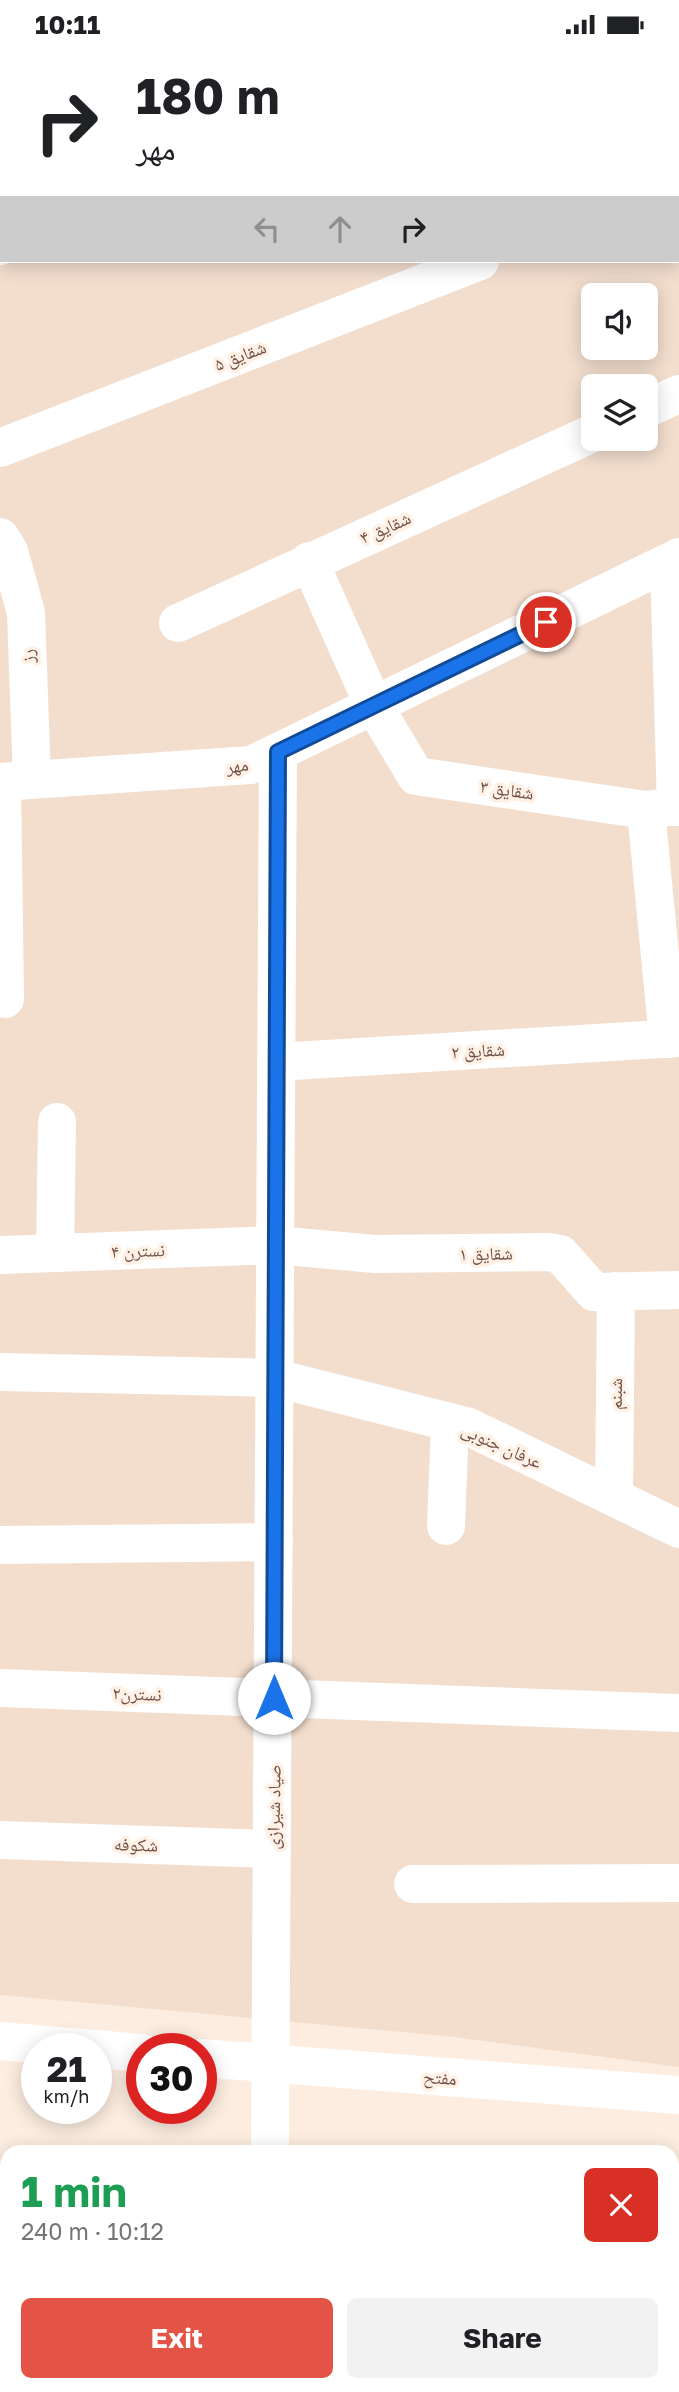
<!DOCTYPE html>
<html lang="en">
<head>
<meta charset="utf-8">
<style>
	:root { --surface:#fff; --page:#f2f2f2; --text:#202124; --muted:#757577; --accent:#e45446 }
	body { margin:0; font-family:"Golos Text","Noto Naskh Arabic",sans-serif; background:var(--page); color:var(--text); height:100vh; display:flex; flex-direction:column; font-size:26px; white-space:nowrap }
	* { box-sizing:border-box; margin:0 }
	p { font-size:23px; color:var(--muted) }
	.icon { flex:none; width:38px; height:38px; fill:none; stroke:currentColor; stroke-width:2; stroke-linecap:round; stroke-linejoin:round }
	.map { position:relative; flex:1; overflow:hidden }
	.panel { position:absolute; left:0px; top:2096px; width:679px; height:247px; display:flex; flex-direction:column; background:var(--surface); border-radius:21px 21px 0 0; box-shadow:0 4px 18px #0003 }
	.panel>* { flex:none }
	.top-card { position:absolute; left:0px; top:0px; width:679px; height:214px; box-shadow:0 4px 18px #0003; background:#fff; color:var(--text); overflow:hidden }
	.tools { position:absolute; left:581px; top:234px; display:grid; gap:14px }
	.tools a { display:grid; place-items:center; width:77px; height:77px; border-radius:10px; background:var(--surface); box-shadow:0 4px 18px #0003; font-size:35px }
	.speed { position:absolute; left:21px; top:1984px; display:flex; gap:14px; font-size:35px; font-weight:700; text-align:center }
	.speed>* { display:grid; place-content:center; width:91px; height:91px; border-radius:50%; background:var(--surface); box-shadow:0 4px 18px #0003; line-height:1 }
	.speed small { font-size:18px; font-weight:400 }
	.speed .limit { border:10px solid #d22; background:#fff; color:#111 }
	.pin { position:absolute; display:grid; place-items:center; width:60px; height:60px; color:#fff; margin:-30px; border:4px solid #fff; border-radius:50%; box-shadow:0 2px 7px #0007 }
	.me { position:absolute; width:77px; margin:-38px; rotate:0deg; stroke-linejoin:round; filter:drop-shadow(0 0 5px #0008) }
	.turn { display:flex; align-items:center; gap:24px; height:147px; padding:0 21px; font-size:32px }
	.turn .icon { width:91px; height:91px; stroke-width:2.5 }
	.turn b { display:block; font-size:49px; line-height:60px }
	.lanes { display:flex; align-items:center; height:66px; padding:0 21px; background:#0003; justify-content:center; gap:35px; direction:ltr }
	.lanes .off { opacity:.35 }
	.round { display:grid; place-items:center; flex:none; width:74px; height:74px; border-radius:10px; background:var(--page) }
	.headline { display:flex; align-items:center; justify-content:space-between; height:119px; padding:0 21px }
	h1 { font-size:42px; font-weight:700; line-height:52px; color:#1e9e55 }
	.button { display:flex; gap:14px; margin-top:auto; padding:14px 21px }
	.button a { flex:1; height:80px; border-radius:10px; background:var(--accent); color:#fff; font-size:28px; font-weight:700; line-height:80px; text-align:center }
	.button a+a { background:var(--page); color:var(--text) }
	.status { display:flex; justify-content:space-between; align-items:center; height:49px; padding:0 35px; background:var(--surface); direction:ltr }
	.status svg { height:19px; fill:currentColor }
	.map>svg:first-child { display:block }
	.residential { fill:#f3dece; fill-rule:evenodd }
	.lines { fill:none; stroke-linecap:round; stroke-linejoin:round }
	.minor { stroke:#fff; stroke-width:38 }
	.route-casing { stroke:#114b97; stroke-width:18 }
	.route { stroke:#1a73e8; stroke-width:12 }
	.labels { text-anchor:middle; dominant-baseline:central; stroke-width:7; stroke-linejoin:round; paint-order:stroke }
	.street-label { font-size:18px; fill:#715148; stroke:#fff1e5 }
</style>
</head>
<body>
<div class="status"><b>10:11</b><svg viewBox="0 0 49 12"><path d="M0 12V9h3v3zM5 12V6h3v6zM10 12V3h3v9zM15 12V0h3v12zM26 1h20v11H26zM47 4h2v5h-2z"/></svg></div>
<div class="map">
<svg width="679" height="2343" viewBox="0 0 679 2343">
	<rect width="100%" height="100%" fill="#fcede0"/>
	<path class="residential" d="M 0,0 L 679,0 L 679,2018 L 445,1987 L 0,1946 ZM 2,2 L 677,2 L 677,212 L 2,212 ZM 593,247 L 646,247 L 646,299 L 593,299 ZM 593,338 L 646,338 L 646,390 L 593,390 Z"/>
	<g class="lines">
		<g class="minor">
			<polyline points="666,1 668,0"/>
			<polyline points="11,2 12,0"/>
			<polyline points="178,2 182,0"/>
			<polyline points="487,2 491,0"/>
			<polyline points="677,25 679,29"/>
			<polyline points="0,62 2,53"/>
			<polyline points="677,135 679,134"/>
			<polyline points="0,197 2,196"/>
			<polyline points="646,360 679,345"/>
			<polyline points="0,399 480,212"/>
			<polyline points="0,488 9,502 26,564 32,731"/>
			<polyline points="309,512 374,657 416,727 646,761 679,757"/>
			<polyline points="669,513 676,758"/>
			<polyline points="178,574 593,384"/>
			<polyline points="0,733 251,716 679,508"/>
			<polyline points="2,733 5,950"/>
			<polyline points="646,761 668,990"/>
			<polyline points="276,1013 679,989"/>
			<polyline points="55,1204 57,1073"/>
			<polyline points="0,1206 275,1196 375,1205 548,1203 560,1205 594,1243 679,1241"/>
			<polyline points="0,1323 275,1329 469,1378 679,1480"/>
			<polyline points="614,1448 616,1242"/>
			<polyline points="446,1477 450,1373"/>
			<polyline points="0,1496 274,1493"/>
			<polyline points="0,1639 679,1664"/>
			<polyline points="0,1791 272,1800"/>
			<polyline points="413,1835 679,1834"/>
			<polyline points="0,1992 142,2004"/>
			<polyline points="201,2009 679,2046"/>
			<polyline points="270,2104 278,703"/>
			<polyline points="266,2343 266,2336"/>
		</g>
	</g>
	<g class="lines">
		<g class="route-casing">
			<polyline id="route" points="274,1649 278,703 546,573"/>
		</g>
		<use href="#route" class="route"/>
	</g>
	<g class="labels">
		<g class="street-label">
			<text transform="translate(240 306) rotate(-21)">شقایق ۵</text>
			<text transform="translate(385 478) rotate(-24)">شقایق ۴</text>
			<text transform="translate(27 607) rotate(-92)">رز</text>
			<text transform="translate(237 716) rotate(-8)">مهر</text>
			<text transform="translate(507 740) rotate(8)">شقایق ۳</text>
			<text transform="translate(478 1001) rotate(-3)">شقایق ۲</text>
			<text transform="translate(138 1201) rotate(-2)">نسترن ۴</text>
			<text transform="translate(486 1204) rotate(-1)">شقایق ۱</text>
			<text transform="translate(615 1345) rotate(-89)">شبنم</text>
			<text transform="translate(502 1396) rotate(24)">عرفان جنوبی</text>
			<text transform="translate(137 1644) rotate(2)">نسترن۲</text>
			<text transform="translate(273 1758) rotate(-89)">صیاد شیرازی</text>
			<text transform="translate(136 1795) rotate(2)">شکوفه</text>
			<text transform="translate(440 2028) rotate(4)">مفتح</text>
		</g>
	</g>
</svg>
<div class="tools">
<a><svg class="icon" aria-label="sound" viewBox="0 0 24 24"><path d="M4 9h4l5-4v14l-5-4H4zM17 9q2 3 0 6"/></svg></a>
<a><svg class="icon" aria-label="layers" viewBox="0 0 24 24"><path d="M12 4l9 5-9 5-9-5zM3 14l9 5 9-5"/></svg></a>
</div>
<div class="speed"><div>21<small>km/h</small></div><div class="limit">30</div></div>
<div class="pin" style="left:546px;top:573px;background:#d93025"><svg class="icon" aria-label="arrive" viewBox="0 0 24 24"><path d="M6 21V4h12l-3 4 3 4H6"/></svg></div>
<svg class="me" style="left:274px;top:1649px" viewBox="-20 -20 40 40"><circle r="19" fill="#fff"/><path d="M0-13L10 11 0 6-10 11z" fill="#1a73e8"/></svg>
<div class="top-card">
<div class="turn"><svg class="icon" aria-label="right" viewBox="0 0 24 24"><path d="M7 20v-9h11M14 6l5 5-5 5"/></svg><div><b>180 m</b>مهر</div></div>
<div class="lanes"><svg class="icon off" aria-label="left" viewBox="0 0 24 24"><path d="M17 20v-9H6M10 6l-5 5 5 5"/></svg><svg class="icon off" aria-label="ahead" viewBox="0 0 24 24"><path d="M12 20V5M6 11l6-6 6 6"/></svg><svg class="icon" aria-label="right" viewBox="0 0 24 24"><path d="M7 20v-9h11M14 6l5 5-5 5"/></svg></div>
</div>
<section class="panel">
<div class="headline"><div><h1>1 min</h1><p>240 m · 10:12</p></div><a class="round" style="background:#d93025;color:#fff"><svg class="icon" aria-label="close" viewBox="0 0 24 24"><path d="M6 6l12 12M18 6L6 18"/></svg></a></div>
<div class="button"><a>Exit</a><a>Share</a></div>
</section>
</div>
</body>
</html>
